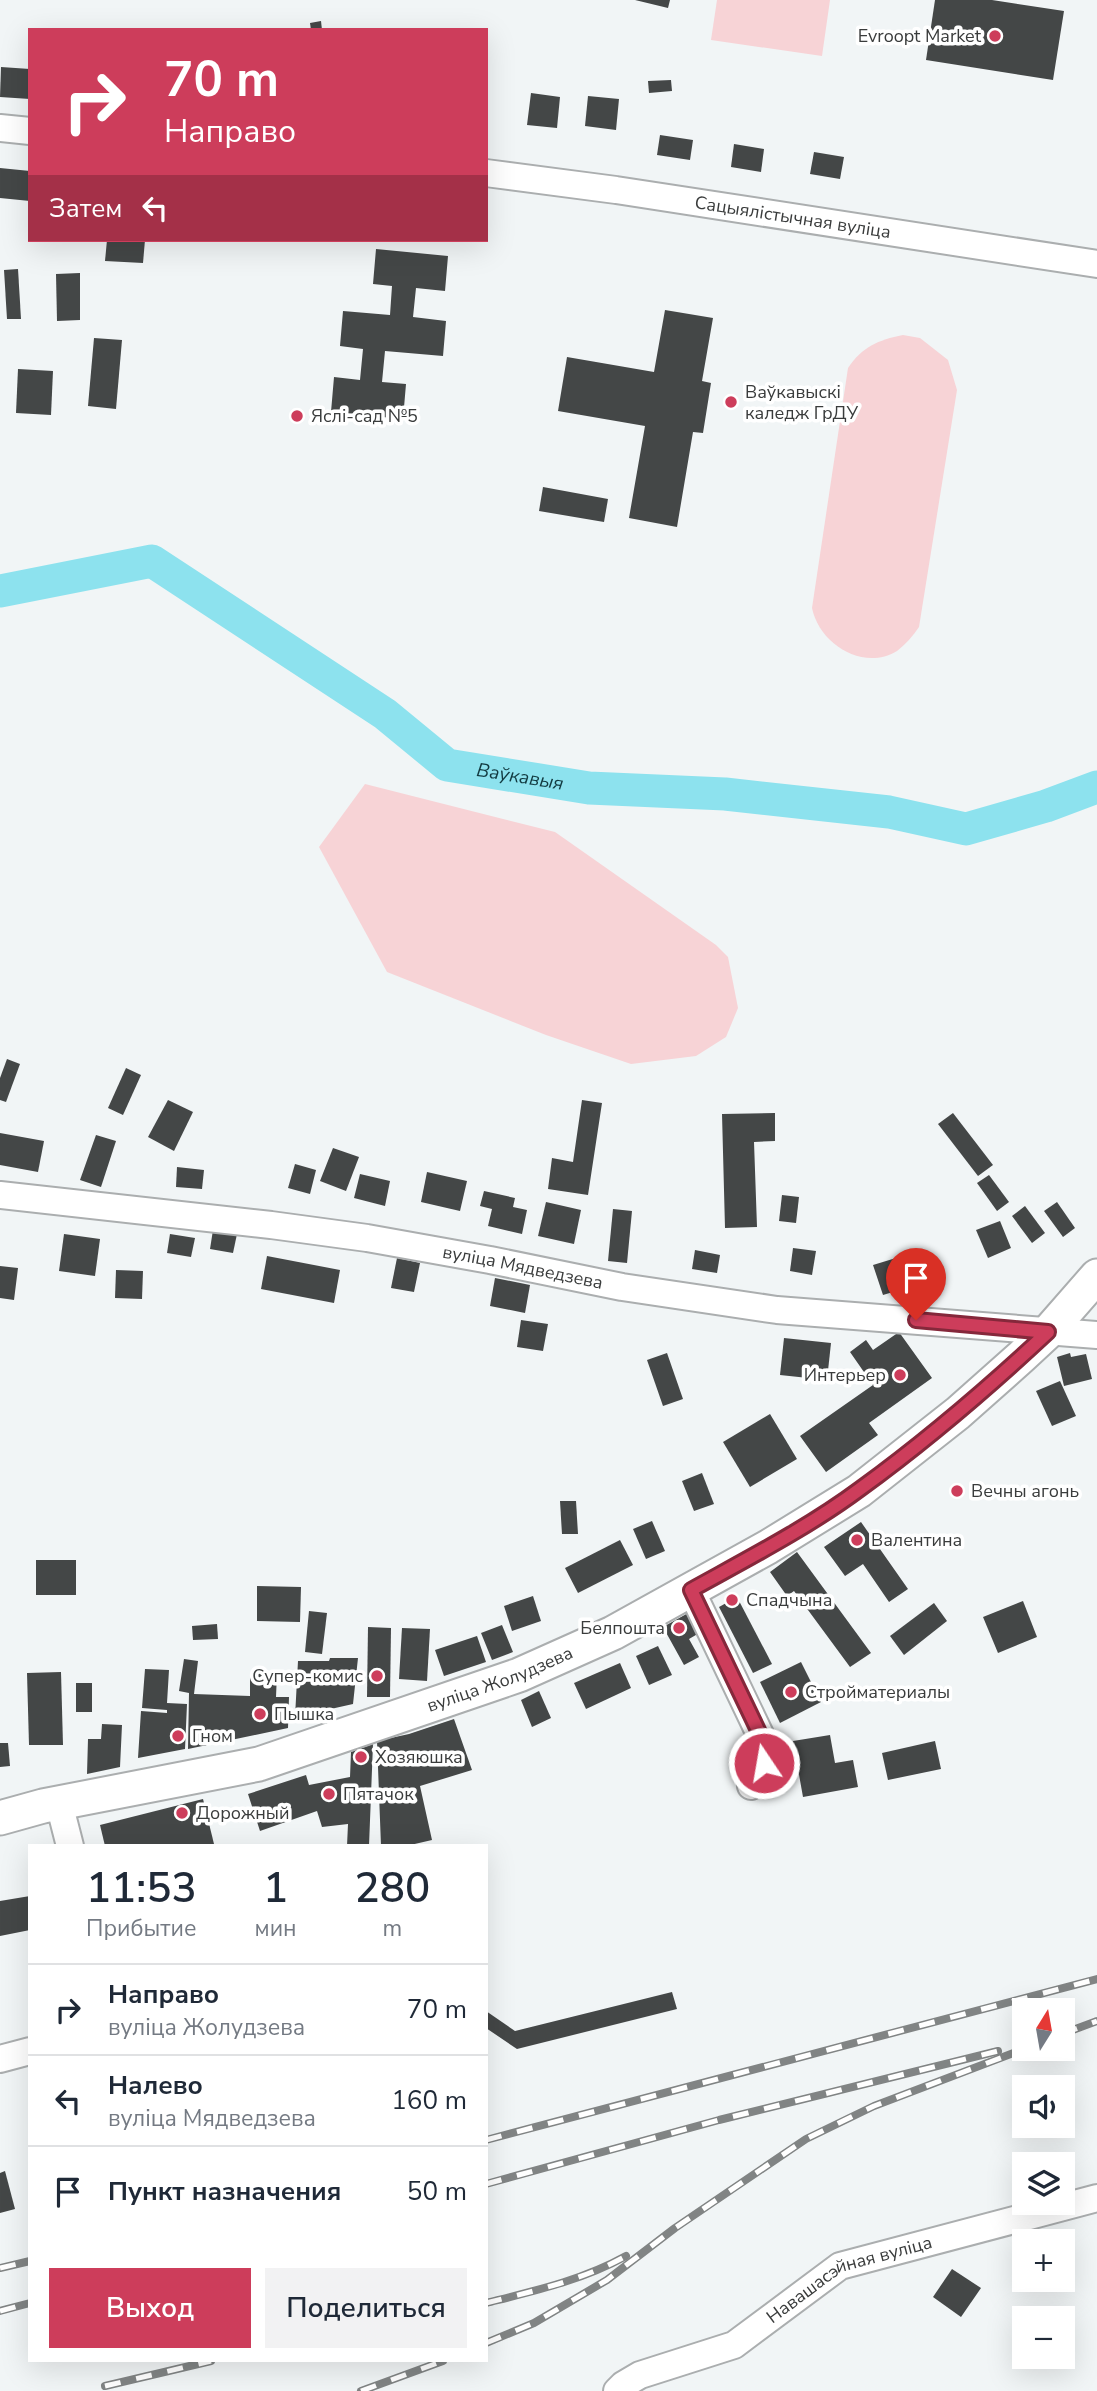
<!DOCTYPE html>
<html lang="ru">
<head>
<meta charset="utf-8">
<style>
	:root { --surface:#fff; --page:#f2f2f3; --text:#1f2937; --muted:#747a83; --line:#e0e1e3; --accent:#cd3d5b }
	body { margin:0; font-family:"Nunito Sans",sans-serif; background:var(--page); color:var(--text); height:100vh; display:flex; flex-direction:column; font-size:26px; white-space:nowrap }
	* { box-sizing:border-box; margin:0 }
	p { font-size:23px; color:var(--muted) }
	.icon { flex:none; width:38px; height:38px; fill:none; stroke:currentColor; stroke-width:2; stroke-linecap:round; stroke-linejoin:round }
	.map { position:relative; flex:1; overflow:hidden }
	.sheet { position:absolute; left:28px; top:1844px; width:460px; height:518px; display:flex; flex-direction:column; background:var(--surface); border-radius:0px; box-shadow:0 7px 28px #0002 }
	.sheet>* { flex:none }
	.guide { position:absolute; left:28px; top:28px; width:460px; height:214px; border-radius:0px; box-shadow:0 7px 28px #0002; background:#cd3d5b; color:#fff; overflow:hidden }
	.needle { width:46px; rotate:11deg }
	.buttons { position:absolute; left:1012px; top:1998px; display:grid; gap:14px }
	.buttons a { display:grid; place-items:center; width:63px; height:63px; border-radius:0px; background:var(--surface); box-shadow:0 7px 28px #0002; font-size:35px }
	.pin { position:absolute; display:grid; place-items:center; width:60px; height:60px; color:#fff; margin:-72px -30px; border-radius:50% 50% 50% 0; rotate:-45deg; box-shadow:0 0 7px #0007 }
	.pin .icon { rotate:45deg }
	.me { position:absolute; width:77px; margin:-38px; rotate:348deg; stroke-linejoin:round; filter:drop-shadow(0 0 5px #0008) }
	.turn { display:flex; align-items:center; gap:24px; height:147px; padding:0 21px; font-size:32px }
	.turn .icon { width:91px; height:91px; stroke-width:2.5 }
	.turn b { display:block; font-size:49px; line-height:60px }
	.then { display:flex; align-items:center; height:66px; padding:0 21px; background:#0003; gap:14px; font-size:26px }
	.eta { display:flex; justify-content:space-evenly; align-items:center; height:119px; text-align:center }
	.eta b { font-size:42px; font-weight:600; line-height:49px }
	.action { display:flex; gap:14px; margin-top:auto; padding:14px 21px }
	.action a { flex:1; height:80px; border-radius:0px; background:var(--accent); color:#fff; font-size:28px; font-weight:600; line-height:80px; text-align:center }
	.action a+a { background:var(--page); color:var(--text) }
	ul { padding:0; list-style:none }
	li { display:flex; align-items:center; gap:21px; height:91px; padding:0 21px; border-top:2px solid var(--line) }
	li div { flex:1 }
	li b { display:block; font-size:26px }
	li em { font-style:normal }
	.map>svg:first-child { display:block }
	.green { fill:#f7d3d6 }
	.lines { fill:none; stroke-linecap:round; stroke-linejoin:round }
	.river { stroke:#8de2ee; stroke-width:33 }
	.building { fill:#444747 }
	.minor-casing { stroke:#abaeaf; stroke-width:30 }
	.major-casing { stroke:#abaeaf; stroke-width:37 }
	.minor { stroke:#fff; stroke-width:26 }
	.major { stroke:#fff; stroke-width:33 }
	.rail-casing { stroke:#818484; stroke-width:8 }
	.rail { stroke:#fff; stroke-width:5; stroke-dasharray:16; stroke-linecap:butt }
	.route-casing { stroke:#85283b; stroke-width:18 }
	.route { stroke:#cd3d5b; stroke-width:12 }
	.poi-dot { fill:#cd3d5b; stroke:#fff; stroke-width:2.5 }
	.labels { text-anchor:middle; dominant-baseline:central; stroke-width:7; stroke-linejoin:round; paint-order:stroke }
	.poi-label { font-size:18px; fill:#3a3c3c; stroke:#fff; text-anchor:start }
	.street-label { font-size:18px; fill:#3a3c3c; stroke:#fff }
	.water-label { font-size:19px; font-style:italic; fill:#123a40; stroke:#fff }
</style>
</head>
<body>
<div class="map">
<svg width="1097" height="2391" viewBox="0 0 1097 2391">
	<rect width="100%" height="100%" fill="#f1f5f6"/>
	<g class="green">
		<polygon points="717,0 830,0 822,56 711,40"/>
		<path d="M 903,335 L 920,338 L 948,360 L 957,390 L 919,627 C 913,636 906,644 897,651 C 862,672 819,643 812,608 L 848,368 C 862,347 878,340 903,335 Z"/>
		<polygon points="365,784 555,832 716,945 728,957 738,1008 726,1037 696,1056 631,1064 546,1035 387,972 319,847"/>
	</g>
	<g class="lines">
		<path class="river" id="s1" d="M 0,591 L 152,561 L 385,714 L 447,765 L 589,788 L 725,794 L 889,812 L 966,829 L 1046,806 L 1097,787"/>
	</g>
	<g class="building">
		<polygon points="635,0 670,0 668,8"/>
		<polygon points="935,0 992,0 1064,11 1053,80 926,60"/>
		<polygon points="321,21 322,30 311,30 310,23"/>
		<polygon points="1,67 30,69 30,99 0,97"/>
		<polygon points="671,80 672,91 649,93 648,81"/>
		<polygon points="531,93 560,97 557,128 527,125"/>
		<polygon points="588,96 619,99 616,130 585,126"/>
		<polygon points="660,135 693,140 690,160 657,155"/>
		<polygon points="734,144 764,149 761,172 731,167"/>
		<polygon points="814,152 844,157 840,179 810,174"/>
		<polygon points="0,168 30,171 30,201 0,198"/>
		<polygon points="107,240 145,240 143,263 105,261"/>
		<polygon points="376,249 448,256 445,291 416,288 413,317 446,321 443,356 385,351 382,382 406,384 403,419 331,412 334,377 360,380 363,349 340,346 343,311 390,315 392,286 373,284"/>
		<polygon points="18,269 21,319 7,319 4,270"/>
		<polygon points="80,273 80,320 57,321 56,274"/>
		<polygon points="665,310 713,318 702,381 711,383 703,433 693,432 677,527 629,518 645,426 558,411 567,357 654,372"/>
		<polygon points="94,338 122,340 116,409 88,406"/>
		<polygon points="18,369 53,371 51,415 16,413"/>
		<polygon points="543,487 608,499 604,522 539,511"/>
		<polygon points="7,1059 20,1064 6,1102 0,1100 0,1078"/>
		<polygon points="126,1068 141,1075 123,1115 108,1108"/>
		<polygon points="168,1100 193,1112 174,1151 148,1137"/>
		<polygon points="582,1100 602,1103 588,1195 548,1189 552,1158 573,1162"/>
		<polygon points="775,1113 775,1141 754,1142 757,1227 725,1228 722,1114"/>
		<polygon points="953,1113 993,1165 978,1176 938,1124"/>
		<polygon points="0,1133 44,1141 38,1172 0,1165"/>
		<polygon points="96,1135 116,1141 101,1187 80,1180"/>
		<polygon points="333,1148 359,1157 346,1191 320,1181"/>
		<polygon points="295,1164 316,1170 310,1194 288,1188"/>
		<polygon points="177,1167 204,1170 202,1189 176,1187"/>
		<polygon points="427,1172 467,1181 460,1211 421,1202"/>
		<polygon points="360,1174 390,1181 385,1206 354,1198"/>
		<polygon points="989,1175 1009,1202 997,1211 977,1183"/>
		<polygon points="484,1191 515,1198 513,1207 527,1210 522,1234 488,1226 492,1209 480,1206"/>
		<polygon points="782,1195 799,1197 796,1223 779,1221"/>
		<polygon points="546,1202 581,1210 574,1244 538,1236"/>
		<polygon points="1057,1202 1075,1228 1063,1237 1044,1211"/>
		<polygon points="1025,1206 1045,1233 1032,1243 1012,1216"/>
		<polygon points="613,1209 632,1211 627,1263 608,1261"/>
		<polygon points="1000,1221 1011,1248 988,1258 976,1230"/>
		<polygon points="213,1230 237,1234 233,1253 210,1249"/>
		<polygon points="64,1234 100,1239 95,1276 59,1271"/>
		<polygon points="170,1234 195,1238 191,1257 167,1253"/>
		<polygon points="793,1248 816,1251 812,1275 790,1271"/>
		<polygon points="695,1250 720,1255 717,1273 692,1269"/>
		<polygon points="919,1251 929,1281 883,1295 873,1265"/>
		<polygon points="267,1256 340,1270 334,1303 261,1289"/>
		<polygon points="397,1258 420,1263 414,1292 391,1288"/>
		<polygon points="0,1266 18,1268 14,1300 0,1298"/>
		<polygon points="116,1270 143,1271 142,1299 115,1298"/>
		<polygon points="495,1278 530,1285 525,1313 490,1306"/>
		<polygon points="521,1320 548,1324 543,1351 517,1347"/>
		<polygon points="899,1332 932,1378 869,1423 878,1435 826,1472 800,1436 873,1385 850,1352 866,1340 873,1350"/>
		<polygon points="784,1338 831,1343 827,1380 780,1375"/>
		<polygon points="667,1353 683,1399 663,1406 647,1360"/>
		<polygon points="1070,1353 1071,1357 1086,1354 1092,1379 1064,1386 1057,1357"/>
		<polygon points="1060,1381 1076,1416 1052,1426 1036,1391"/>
		<polygon points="770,1414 797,1459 750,1487 723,1442"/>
		<polygon points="702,1473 714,1504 694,1511 682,1481"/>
		<polygon points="560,1501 576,1501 578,1534 562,1534"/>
		<polygon points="652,1521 665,1551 646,1559 633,1529"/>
		<polygon points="861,1522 908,1589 889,1602 863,1564 845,1576 824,1547"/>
		<polygon points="620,1540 633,1565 578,1593 565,1568"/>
		<polygon points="797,1552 871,1653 850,1667 794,1591 787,1596 770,1572"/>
		<rect x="36" y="1560" width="40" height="35"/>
		<polygon points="257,1586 301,1587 300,1622 257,1621"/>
		<polygon points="533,1596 541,1621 512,1631 504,1606"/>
		<polygon points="737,1597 772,1664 753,1673 719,1607"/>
		<polygon points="1023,1601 1037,1637 998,1653 983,1617"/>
		<polygon points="934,1603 947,1621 904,1655 890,1636"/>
		<polygon points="309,1611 327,1613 322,1654 305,1652"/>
		<polygon points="690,1612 701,1632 689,1639 699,1657 684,1665 663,1627"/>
		<polygon points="217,1624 218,1639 193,1640 192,1626"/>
		<polygon points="502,1625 513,1652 492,1660 481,1633"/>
		<polygon points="368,1627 391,1628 390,1697 367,1697"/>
		<polygon points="402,1628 430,1629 427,1681 399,1679"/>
		<polygon points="477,1636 486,1662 444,1676 435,1650"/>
		<polygon points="658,1646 672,1675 649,1685 636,1656"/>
		<polygon points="330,1658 358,1658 353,1704 295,1717 298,1661 329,1661"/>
		<polygon points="184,1659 198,1661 194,1694 250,1696 250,1673 277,1673 276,1697 289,1697 288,1728 188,1749 189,1693 179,1691"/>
		<polygon points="801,1662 821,1702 780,1723 760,1682"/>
		<polygon points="620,1663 631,1688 586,1709 574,1683"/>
		<polygon points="145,1669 169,1670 167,1703 187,1704 185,1749 138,1758 141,1711 167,1713 167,1710 142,1708"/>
		<polygon points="61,1672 63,1745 29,1745 27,1673"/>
		<rect x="76" y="1683" width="16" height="29"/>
		<polygon points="539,1691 551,1718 532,1727 521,1700"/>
		<polygon points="454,1719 472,1770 420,1786 432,1840 406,1846 381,1846 377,1741 409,1734"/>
		<polygon points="102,1724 122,1725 120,1767 87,1774 88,1739 101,1739"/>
		<polygon points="830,1735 835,1763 853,1760 858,1787 803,1797 793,1741"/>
		<polygon points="935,1741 941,1769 888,1780 882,1753"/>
		<polygon points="0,1743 8,1743 10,1766 0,1767"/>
		<polygon points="373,1744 369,1846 347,1846 348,1824 322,1827 317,1811 260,1831 248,1794 306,1775 309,1785 350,1777 351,1752"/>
		<polygon points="203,1799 214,1844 105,1846 100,1825"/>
		<polygon points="30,1896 30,1930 0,1936 0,1901"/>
		<polygon points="672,1992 677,2009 517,2049 486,2028 486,2011 515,2031"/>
		<polygon points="5,2171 15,2209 0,2213 0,2173"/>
		<polygon points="1062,2255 1073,2262 1062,2278"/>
		<polygon points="952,2269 981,2288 961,2317 933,2297"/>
		<polygon points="1038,2280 1061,2280 1054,2291"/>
	</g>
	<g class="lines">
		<g class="minor-casing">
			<g id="minor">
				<polyline points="0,128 30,131"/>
				<path id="s2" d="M 486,173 L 616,190 L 1097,264"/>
				<path id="s3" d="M 0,1195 L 271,1225 L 367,1238 L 490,1260 L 622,1287 L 777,1310 L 1097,1335"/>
				<polyline points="691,1590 767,1749 764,1763 751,1786"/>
				<polyline points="59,1803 70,1846"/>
				<polyline points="0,2059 30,2051"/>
				<path id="s4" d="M 617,2391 L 623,2385 L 640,2375 L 734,2345 L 840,2266 L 1097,2198"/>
			</g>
		</g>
		<g class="major-casing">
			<g id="major">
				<path id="s5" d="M 0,1818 L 43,1806 L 259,1764 L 519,1675 L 613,1633 L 768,1547 L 859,1491 L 958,1413 L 1021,1357 L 1048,1332 L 1097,1276"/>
			</g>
		</g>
		<use href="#minor" class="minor"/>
		<use href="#major" class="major"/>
		<g class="rail-casing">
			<g id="rail">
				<polyline points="1062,2034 1097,2021"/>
				<polyline points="486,2140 1097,1979"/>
				<polyline points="486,2184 719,2120 998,2051"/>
				<polyline points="0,2268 30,2261"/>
				<path d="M 486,2303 C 534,2291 583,2280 626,2256"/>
				<polyline points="0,2311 30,2303"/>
				<polyline points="486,2343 534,2323 607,2280 675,2228 806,2139 874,2106 1024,2049"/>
				<polyline points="105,2386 211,2361"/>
				<polyline points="361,2391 443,2361"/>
			</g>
		</g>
		<use href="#rail" class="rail"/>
	</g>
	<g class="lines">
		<g class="route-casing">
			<path id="route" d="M 764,1763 L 767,1749 L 691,1590 C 747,1559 809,1527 860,1489 C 926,1441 988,1388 1048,1332 L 916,1320"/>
		</g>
		<use href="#route" class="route"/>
	</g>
	<g class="poi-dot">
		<circle cx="995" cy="36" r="7"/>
		<circle cx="731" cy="402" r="7"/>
		<circle cx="297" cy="416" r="7"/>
		<circle cx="900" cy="1375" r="7"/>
		<circle cx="957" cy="1491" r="7"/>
		<circle cx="857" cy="1540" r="7"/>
		<circle cx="732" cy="1600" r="7"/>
		<circle cx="679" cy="1628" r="7"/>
		<circle cx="377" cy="1676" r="7"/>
		<circle cx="791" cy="1692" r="7"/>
		<circle cx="260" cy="1714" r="7"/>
		<circle cx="178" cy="1736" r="7"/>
		<circle cx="361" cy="1757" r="7"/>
		<circle cx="329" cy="1794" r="7"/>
		<circle cx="182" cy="1813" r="7"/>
	</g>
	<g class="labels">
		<g class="poi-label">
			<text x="981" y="36" text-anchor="end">Evroopt Market</text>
			<text x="745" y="392">Ваўкавыскі<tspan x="745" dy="21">каледж ГрДУ</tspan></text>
			<text x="311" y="416">Яслі-сад №5</text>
			<text x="886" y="1375" text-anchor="end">Интерьер</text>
			<text x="971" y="1491">Вечны агонь</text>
			<text x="871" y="1540">Валентина</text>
			<text x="746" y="1600">Спадчына</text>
			<text x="665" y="1628" text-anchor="end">Белпошта</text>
			<text x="363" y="1676" text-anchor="end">Супер-комис</text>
			<text x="805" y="1692">Стройматериалы</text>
			<text x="274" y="1714">Пышка</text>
			<text x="192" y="1736">Гном</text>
			<text x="375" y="1757">Хозяюшка</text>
			<text x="343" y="1794">Пятачок</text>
			<text x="196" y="1813">Дорожный</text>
		</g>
		<g class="street-label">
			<text stroke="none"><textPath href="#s2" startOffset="310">Сацыялістычная вуліца</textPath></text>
			<text stroke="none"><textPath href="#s3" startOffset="528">вуліца Мядведзева</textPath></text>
			<text stroke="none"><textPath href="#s5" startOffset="520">вуліца Жолудзева</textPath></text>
			<text stroke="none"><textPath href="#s4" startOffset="262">Навашасэйная вуліца</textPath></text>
		</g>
		<g class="water-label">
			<text stroke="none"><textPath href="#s1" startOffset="588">Ваўкавыя</textPath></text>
		</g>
	</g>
</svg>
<div class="buttons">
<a><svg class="needle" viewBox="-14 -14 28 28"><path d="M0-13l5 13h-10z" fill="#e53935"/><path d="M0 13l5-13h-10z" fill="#747a83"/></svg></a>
<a><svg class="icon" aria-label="sound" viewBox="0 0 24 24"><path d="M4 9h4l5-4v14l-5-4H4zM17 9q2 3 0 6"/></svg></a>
<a><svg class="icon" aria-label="layers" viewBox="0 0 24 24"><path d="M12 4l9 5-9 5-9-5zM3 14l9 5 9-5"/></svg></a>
<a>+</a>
<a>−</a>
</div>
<div class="pin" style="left:916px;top:1320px;background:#d93025"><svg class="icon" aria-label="arrive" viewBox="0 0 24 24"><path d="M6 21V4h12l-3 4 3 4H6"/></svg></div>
<svg class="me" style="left:764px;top:1763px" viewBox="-20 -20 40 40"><circle r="17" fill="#cd3d5b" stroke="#fff" stroke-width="3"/><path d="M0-11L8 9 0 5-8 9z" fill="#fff"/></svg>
<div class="guide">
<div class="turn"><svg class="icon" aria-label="right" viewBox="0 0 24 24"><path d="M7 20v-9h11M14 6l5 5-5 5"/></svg><div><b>70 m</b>Направо</div></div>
<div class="then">Затем<svg class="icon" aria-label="left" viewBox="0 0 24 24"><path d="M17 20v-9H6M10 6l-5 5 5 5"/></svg></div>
</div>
<section class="sheet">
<div class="eta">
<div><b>11:53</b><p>Прибытие</p></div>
<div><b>1</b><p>мин</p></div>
<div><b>280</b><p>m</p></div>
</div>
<ul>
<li><svg class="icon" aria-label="right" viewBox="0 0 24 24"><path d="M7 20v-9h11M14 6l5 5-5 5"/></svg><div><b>Направо</b><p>вуліца Жолудзева</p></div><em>70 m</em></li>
<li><svg class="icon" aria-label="left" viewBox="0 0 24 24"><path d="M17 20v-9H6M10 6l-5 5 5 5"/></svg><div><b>Налево</b><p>вуліца Мядведзева</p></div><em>160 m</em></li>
<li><svg class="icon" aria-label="arrive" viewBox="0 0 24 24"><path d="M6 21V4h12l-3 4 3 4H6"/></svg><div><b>Пункт назначения</b></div><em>50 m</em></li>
</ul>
<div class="action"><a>Выход</a><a>Поделиться</a></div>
</section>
</div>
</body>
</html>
